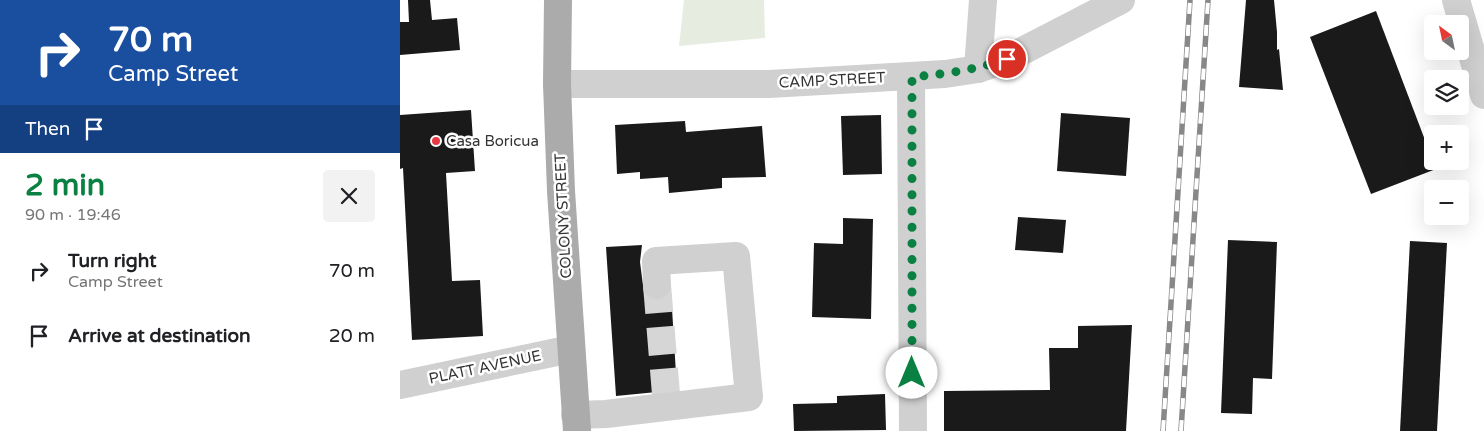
<!DOCTYPE html>
<html lang="en">
<head>
<meta charset="utf-8">
<style>
	:root { --surface:#fff; --page:#f2f2f2; --text:#202124; --muted:#757577; --accent:#0b8043 }
	body { margin:0; font-family:"Varela Round",sans-serif; background:var(--page); color:var(--text); height:100vh; display:flex; flex-direction:column; font-size:19px; white-space:nowrap }
	* { box-sizing:border-box; margin:0 }
	p { font-size:16px; color:var(--muted) }
	.icon { flex:none; width:28px; height:28px; fill:none; stroke:currentColor; stroke-width:2; stroke-linecap:round; stroke-linejoin:round }
	.map { position:relative; flex:1; overflow:hidden }
	.details { display:flex; flex-direction:column; background:var(--surface); width:400px }
	.details>* { flex:none }
	.banner { background:#1a4fa0; color:#fff; overflow:hidden }
	.needle { width:32px; rotate:327deg }
	.buttons { position:absolute; left:1024px; top:15px; display:grid; gap:10px }
	.buttons a { display:grid; place-items:center; width:45px; height:45px; border-radius:5px; background:var(--surface); box-shadow:0 5px 20px #0002; font-size:25px }
	.pin { position:absolute; display:grid; place-items:center; width:42px; height:42px; color:#fff; margin:-21px; border:2px solid #fff; border-radius:50%; box-shadow:0 1px 5px #0007 }
	.me { position:absolute; width:55px; margin:-28px; rotate:0deg; stroke-linejoin:round; filter:drop-shadow(0 0 4px #0008) }
	.turn { display:flex; align-items:center; gap:18px; height:105px; padding:0 25px; font-size:22px }
	.turn .icon { width:65px; height:65px; stroke-width:2.5 }
	.turn b { display:block; font-size:35px; line-height:42px }
	.then { display:flex; align-items:center; height:48px; padding:0 25px; background:#0003; gap:10px; font-size:19px }
	.round { display:grid; place-items:center; flex:none; width:52px; height:52px; border-radius:5px; background:var(--page) }
	.head { display:flex; align-items:center; justify-content:space-between; height:85px; padding:0 25px }
	h1 { font-size:30px; font-weight:800; line-height:38px; color:var(--accent) }
	ul { padding:0; list-style:none }
	li { display:flex; align-items:center; gap:15px; height:65px; padding:0 25px }
	li div { flex:1 }
	li b { display:block; font-size:19px }
	li em { font-style:normal }
	main { display:flex; flex:1; min-height:0 }
	.map>svg:first-child { display:block }
	.green { fill:#e6ecdf }
	.building { fill:#1a1a1a }
	.lines { fill:none; stroke-linecap:round; stroke-linejoin:round }
	.minor-tunnel { stroke:#d6d6d6; stroke-width:28; stroke-dasharray:28 14; stroke-linecap:butt }
	.minor { stroke:#d0d0d0; stroke-width:28 }
	.major { stroke:#ababab; stroke-width:28 }
	.rail-casing { stroke:#888; stroke-width:5.5 }
	.rail { stroke:#fff; stroke-width:4; stroke-dasharray:11; stroke-linecap:butt }
	.route { stroke:#0b8043; stroke-width:9; stroke-dasharray:0 16.2 }
	.poi-dot { fill:#e63946; stroke:#fff; stroke-width:2 }
	.labels { text-anchor:middle; dominant-baseline:central; stroke-width:5; stroke-linejoin:round; paint-order:stroke }
	.street-label { font-size:15px; fill:#333; stroke:#fff }
	.poi-label { font-size:15px; fill:#333; stroke:#fff; text-anchor:start }
</style>
</head>
<body>
<main>
<section class="details">
<div class="banner">
<div class="turn"><svg class="icon" aria-label="right" viewBox="0 0 24 24"><path d="M7 20v-9h11M14 6l5 5-5 5"/></svg><div><b>70 m</b>Camp Street</div></div>
<div class="then">Then<svg class="icon" aria-label="arrive" viewBox="0 0 24 24"><path d="M6 21V4h12l-3 4 3 4H6"/></svg></div>
</div>
<div class="head"><div><h1>2 min</h1><p>90 m · 19:46</p></div><a class="round"><svg class="icon" aria-label="close" viewBox="0 0 24 24"><path d="M6 6l12 12M18 6L6 18"/></svg></a></div>
<ul>
<li><svg class="icon" aria-label="right" viewBox="0 0 24 24"><path d="M7 20v-9h11M14 6l5 5-5 5"/></svg><div><b>Turn right</b><p>Camp Street</p></div><em>70 m</em></li>
<li><svg class="icon" aria-label="arrive" viewBox="0 0 24 24"><path d="M6 21V4h12l-3 4 3 4H6"/></svg><div><b>Arrive at destination</b></div><em>20 m</em></li>
</ul>
</section>
<div class="map">
<svg width="1084" height="431" viewBox="0 0 1084 431">
	<rect width="100%" height="100%" fill="#fff"/>
	<polygon class="green" points="284,0 364,0 365,38 279,46"/>
	<g class="building">
		<polygon points="8,0 30,0 32,20 57,18 60,50 0,55 0,22 9,22"/>
		<polygon points="846,0 874,0 877,32 877,50 879,49 883,90 839,87"/>
		<polygon points="976,11 1036,169 971,194 910,37"/>
		<polygon points="71,110 75,171 46,173 52,281 80,280 83,336 12,340 3,168 0,169 0,115"/>
		<polygon points="661,113 730,118 726,176 657,171"/>
		<polygon points="481,115 482,174 443,175 441,116"/>
		<polygon points="285,121 286,132 362,126 366,177 322,178 322,188 269,193 268,177 240,179 240,172 217,174 215,125"/>
		<polygon points="618,217 666,220 663,253 615,250"/>
		<polygon points="443,218 473,219 471,319 412,317 414,243 443,244"/>
		<polygon points="828,240 877,242 872,379 853,378 852,414 821,413"/>
		<polygon points="1010,241 1047,243 1037,431 1000,431"/>
		<polygon points="242,245 240,262 244,293 249,299 257,301 265,298 271,292 277,390 216,396 206,247"/>
		<polygon points="732,325 726,431 544,431 544,391 650,390 649,348 678,348 678,326"/>
		<polygon points="485,394 486,430 394,431 393,404 437,403 437,396"/>
	</g>
	<g class="lines">
		<polyline class="minor-tunnel" points="257,285 266,394"/>
		<g class="minor">
			<polyline points="1056,0 1084,95"/>
			<polyline points="578,69 583,0"/>
			<polyline points="511,77 513,431"/>
			<polyline points="157,84 369,84 545,74 578,69 607,59 721,0"/>
			<polyline points="0,385 171,349"/>
			<polyline points="175,415 206,414 349,397 336,256 256,261 257,285"/>
		</g>
		<polyline class="major" points="158,0 157,84 161,191 177,431"/>
		<g class="rail-casing">
			<g id="rail">
				<polyline points="763,431 790,0"/>
				<polyline points="781,431 808,0"/>
			</g>
		</g>
		<use href="#rail" class="rail"/>
	</g>
	<g class="lines">
		<path class="route" d="M 512,373 L 512,77 C 546,74 574,70 607,59"/>
	</g>
	<circle class="poi-dot" cx="36" cy="141" r="5"/>
	<g class="labels">
		<g class="street-label">
			<text transform="translate(432 80) rotate(-3)">CAMP STREET</text>
			<text transform="translate(163 216) rotate(-93)">COLONY STREET</text>
			<text transform="translate(85 367) rotate(-12)">PLATT AVENUE</text>
		</g>
		<g class="poi-label">
			<text x="46" y="141">Casa Boricua</text>
		</g>
	</g>
</svg>
<div class="buttons">
<a><svg class="needle" viewBox="-14 -14 28 28"><path d="M0-13l5 13h-10z" fill="#e53935"/><path d="M0 13l5-13h-10z" fill="#757577"/></svg></a>
<a><svg class="icon" aria-label="layers" viewBox="0 0 24 24"><path d="M12 4l9 5-9 5-9-5zM3 14l9 5 9-5"/></svg></a>
<a>+</a>
<a>−</a>
</div>
<div class="pin" style="left:607px;top:59px;background:#d93025"><svg class="icon" aria-label="arrive" viewBox="0 0 24 24"><path d="M6 21V4h12l-3 4 3 4H6"/></svg></div>
<svg class="me" style="left:512px;top:373px" viewBox="-20 -20 40 40"><circle r="19" fill="#fff"/><path d="M0-13L10 11 0 6-10 11z" fill="#0b8043"/></svg>
</div>
</main>
</body>
</html>
